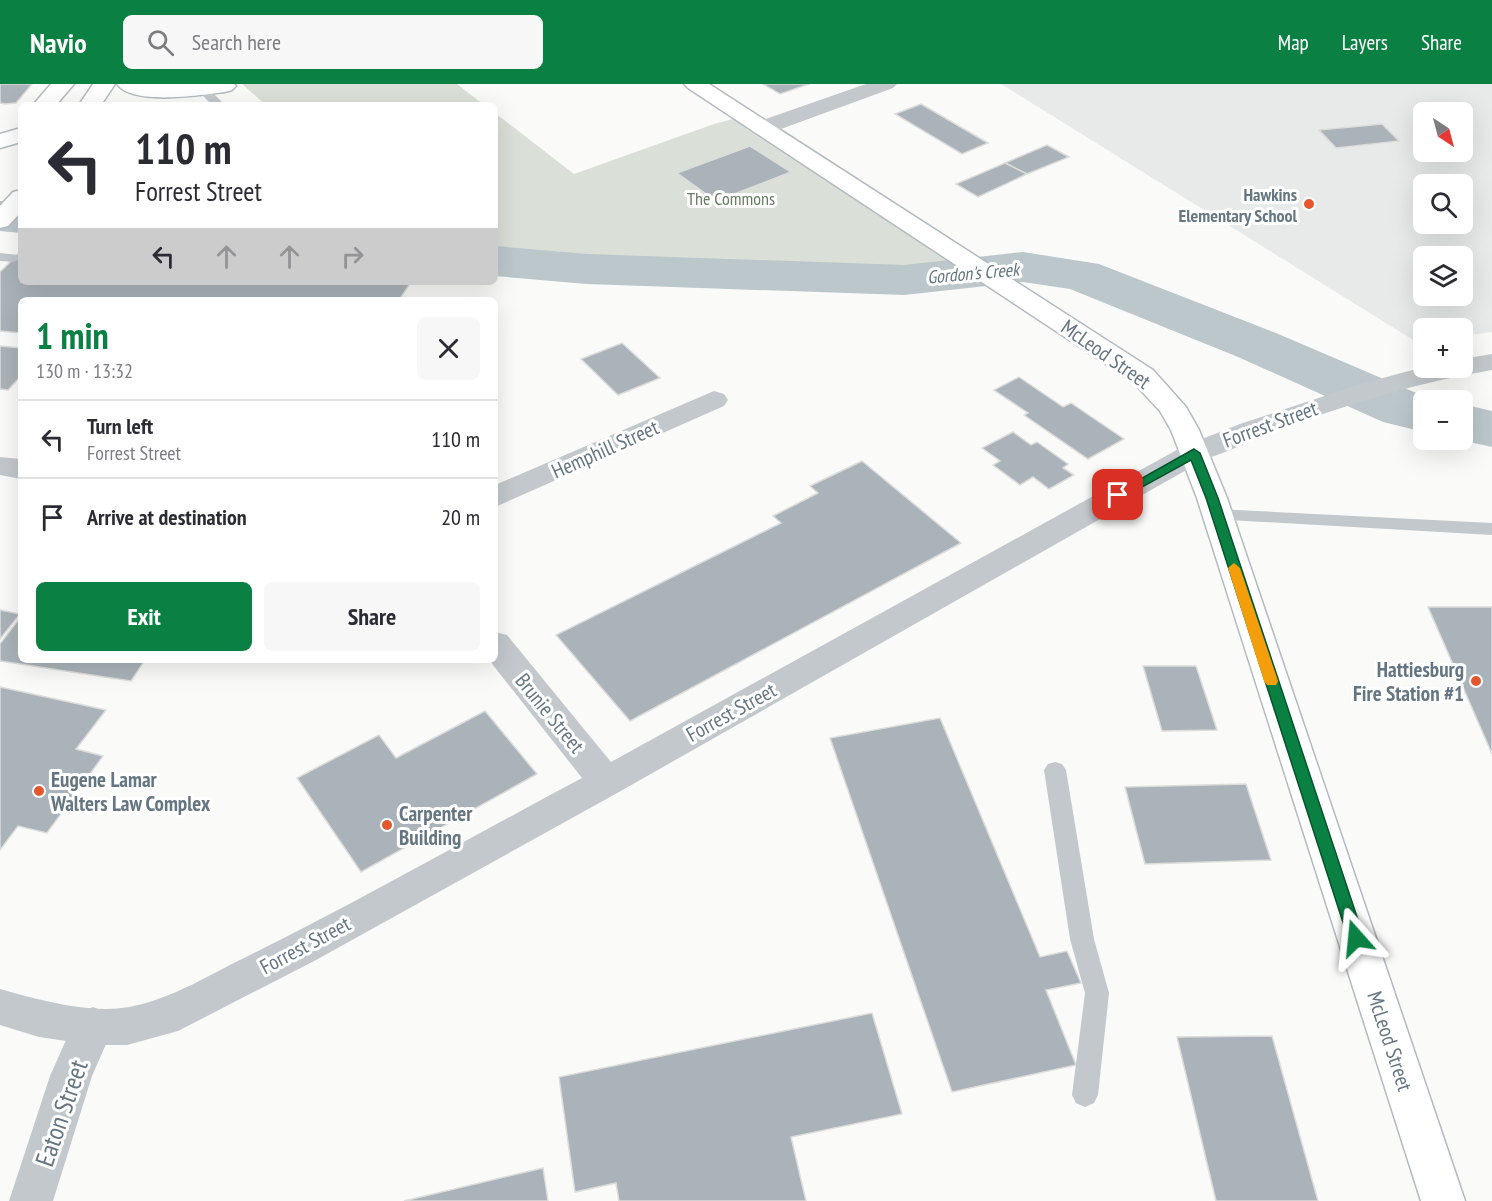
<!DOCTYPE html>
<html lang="en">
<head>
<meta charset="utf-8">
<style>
	:root { --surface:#fff; --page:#f7f7f7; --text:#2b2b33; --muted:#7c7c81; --line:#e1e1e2; --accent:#0b8043 }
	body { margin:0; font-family:"PT Sans Narrow",sans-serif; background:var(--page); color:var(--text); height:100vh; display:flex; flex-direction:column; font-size:22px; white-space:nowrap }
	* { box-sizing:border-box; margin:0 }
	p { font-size:20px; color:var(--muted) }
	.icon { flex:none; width:33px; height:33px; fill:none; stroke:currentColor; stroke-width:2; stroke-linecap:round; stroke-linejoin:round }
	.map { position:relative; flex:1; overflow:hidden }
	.drawer { position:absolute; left:18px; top:213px; width:480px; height:366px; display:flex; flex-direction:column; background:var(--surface); border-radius:9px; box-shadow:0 6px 24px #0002 }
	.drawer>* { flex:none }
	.guide { position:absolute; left:18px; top:18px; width:480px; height:183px; border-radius:9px; box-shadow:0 6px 24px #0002; background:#fff; color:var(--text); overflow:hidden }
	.needle { width:39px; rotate:144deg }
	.controls { position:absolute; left:1413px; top:18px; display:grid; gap:12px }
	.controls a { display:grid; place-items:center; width:60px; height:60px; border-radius:9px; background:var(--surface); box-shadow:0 6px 24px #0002; font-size:30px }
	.pin { position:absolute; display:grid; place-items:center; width:51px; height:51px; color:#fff; margin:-26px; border-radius:12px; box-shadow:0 3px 9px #0006 }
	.me { position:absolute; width:66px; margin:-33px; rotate:342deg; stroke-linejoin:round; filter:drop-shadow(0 0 4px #0008) }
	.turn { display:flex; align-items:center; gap:21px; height:126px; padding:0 18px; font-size:27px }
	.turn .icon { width:78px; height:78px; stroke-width:2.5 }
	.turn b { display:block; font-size:42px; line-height:51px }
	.lanes { display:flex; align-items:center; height:57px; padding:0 18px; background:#0003; justify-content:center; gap:30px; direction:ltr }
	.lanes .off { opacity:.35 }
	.round { display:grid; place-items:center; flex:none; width:63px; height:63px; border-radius:9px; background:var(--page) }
	.headline { display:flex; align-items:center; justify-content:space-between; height:102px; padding:0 18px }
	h1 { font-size:36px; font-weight:700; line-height:45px; color:var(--accent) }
	.cta { display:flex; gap:12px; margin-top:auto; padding:12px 18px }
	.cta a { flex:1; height:69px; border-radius:9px; background:var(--accent); color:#fff; font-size:24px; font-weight:700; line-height:69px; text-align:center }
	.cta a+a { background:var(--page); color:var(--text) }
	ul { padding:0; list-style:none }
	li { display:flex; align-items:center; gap:18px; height:78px; padding:0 18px; border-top:2px solid var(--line) }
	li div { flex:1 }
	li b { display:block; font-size:22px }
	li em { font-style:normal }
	header { display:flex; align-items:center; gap:36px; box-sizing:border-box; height:84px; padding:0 30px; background:var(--accent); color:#fff }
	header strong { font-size:28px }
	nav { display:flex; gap:33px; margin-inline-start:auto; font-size:21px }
	.search { width:420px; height:54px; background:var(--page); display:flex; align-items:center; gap:15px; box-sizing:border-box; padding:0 21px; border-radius:9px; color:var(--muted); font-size:22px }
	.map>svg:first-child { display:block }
	.built { fill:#e8e9e9; fill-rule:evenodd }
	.green { fill:#dadfd7 }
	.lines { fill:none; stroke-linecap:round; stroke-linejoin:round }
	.river { fill:#bbc7cb; fill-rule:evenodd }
	.building { fill:#aab3b9; stroke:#dcdcda; stroke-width:1.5 }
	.secondary-casing { stroke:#b3babf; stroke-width:3 }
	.primary-casing { stroke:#b5babe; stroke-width:3 }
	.service { fill:#c3c8cc; fill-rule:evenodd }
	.minor { fill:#c3c8cc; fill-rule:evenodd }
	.tertiary { fill:#c3c8cc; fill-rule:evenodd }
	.secondary { fill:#fff; fill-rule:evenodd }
	.primary { fill:#fff; fill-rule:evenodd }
	.route { fill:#0b8043; stroke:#07532c; stroke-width:1.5 }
	.slow { fill:#f59e0b }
	.poi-dot { fill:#e4572e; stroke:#fff; stroke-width:2 }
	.labels { text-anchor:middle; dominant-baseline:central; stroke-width:6; stroke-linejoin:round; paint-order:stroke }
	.far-poi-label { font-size:18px; font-weight:bold; fill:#657683; stroke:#fff; text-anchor:end }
	.far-park-label { font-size:18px; fill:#687a64; stroke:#fff }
	.far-water-label { font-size:18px; font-style:italic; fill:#60757c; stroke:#fff }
	.street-label { font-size:21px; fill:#657683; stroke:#fff }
	.poi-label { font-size:21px; font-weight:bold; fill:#657683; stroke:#fff; text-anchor:start }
	.near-street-label { font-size:26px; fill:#657683; stroke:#fff }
</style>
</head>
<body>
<header>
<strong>Navio</strong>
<div class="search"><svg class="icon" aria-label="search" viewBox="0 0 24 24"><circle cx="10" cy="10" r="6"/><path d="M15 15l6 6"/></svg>Search here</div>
<nav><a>Map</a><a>Layers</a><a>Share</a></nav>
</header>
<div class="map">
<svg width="1492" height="1117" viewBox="0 0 1492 1117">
	<rect width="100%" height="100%" fill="#fafaf8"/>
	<path class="built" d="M 1001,0 L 1492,0 L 1492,248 L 1463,252 L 1462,244 L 1424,244 L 1423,258 L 1418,259 ZM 1424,28 L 1462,28 L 1462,68 L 1424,68 ZM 1424,100 L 1462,100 L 1462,140 L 1424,140 ZM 1424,172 L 1462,172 L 1462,212 L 1424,212 Z"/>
	<g class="green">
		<polygon points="242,0 457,0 484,21 266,21"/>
		<polygon points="495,29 574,90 714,40 744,32 986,187 904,196 587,185 495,177"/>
	</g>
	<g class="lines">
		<g class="river">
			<polygon points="0,117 21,119 21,149 0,147"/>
			<polygon points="495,162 587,170 904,181 1023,168 1099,180 1276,249 1421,311 1441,316 1424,316 1424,348 1383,338 1238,273 1070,205 1023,198 904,211 587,200 495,192"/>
			<polygon points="1462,320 1492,327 1492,363 1460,356 1462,356"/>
		</g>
	</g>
	<g class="building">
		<polygon points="0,0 32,0 16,19 5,20 0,19"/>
		<polygon points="763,0 809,0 780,10"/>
		<polygon points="921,20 988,59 962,70 895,30"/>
		<polygon points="1382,40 1399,57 1336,64 1319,46"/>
		<polygon points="1047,61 1069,73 1027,90 1005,79"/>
		<polygon points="750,62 791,88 716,117 677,89"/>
		<polygon points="1005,79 1027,90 978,113 956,100"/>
		<polygon points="21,167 21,198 411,198 399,216 21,216 21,249 0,247 0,188"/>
		<polygon points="622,259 660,294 618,311 581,275"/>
		<polygon points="0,262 21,264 21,292 8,306 0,305"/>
		<polygon points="1019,293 1063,323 1071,319 1124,355 1088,375 1024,331 1028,329 994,306"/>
		<polygon points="1013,348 1031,361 1037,358 1068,380 1063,384 1074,391 1049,405 1033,393 1020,401 993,381 1000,377 982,364"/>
		<polygon points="862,377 961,459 630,637 556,551 781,439 773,432 818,409 810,402"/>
		<polygon points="1428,523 1492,523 1492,670"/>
		<polygon points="0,526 20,530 0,555"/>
		<polygon points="21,532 21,576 145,576 131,597 0,577 0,560"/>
		<polygon points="1143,582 1196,582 1217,646 1162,647"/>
		<polygon points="0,603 106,626 76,665 103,672 47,749 18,742 0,766"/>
		<polygon points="485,627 537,690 361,788 297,694 379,651 396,674"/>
		<polygon points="940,634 1040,873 1067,867 1081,899 1046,906 1076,981 952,1008 830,654"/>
		<polygon points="1246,700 1271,776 1145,780 1125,703"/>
		<polygon points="872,929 902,1030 791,1053 806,1117 619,1117 616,1099 575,1108 559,993"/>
		<polygon points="1272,952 1318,1117 1216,1117 1177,953"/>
		<polygon points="543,1084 548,1117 404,1117"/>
	</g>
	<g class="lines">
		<g class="secondary-casing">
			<polygon id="secondary" points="684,0 709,0 1153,286 1186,323 1199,346 1227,414 1465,1117 1421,1117 1197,414 1171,346 1160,327 1133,298 688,4"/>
		</g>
		<g class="primary-casing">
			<g id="primary">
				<polygon points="51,0 74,0 56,21 33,21"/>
				<polygon points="93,0 115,0 101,21 79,21"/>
				<path d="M 117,0 L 234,0 L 236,2 L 232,6 L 225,8 C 202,11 132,22 117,0 Z"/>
				<polygon points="21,44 21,58 0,64 0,50"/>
				<polygon points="21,106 21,128 8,142 0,144 0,122 13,108"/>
			</g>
		</g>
		<g class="service">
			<polygon points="205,4 209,5 225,21 212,21 199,8"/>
			<polygon points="0,169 19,171 21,174 14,178 0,177"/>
			<polygon points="1217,425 1492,439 1492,451 1211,435 1208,431 1211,427"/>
			<polygon points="1055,678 1062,680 1066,686 1094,855 1109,909 1098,1011 1094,1019 1085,1023 1076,1019 1072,1011 1085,909 1070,855 1044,686 1048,680"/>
		</g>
		<g class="minor">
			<polygon points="866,0 897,0 893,4 770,49 762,51 754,49 751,44 754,39"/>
			<path d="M 1492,270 L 1492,286 C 1419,298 1349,320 1280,345 C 1251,356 1223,371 1194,378 L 1184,376 L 1180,369 L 1184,362 L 1240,340 L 1364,299 L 1424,283 L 1462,284 L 1462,275 Z"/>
			<polygon points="714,307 724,310 728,316 724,322 495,423 495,401"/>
			<polygon points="93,923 108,929 114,942 92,992 53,1117 9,1117 50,992 78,929"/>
		</g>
		<g class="tertiary">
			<path d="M 1194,360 L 1204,362 L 1208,369 L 1204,376 L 619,708 L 316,876 L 178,947 L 127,961 L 93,961 L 39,953 L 0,941 L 0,905 C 40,916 88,930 129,923 C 173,915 214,888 254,869 C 365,814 473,752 582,694 L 489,576 L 495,576 L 495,548 L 507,551 L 611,678 L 1184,362 Z"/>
			<polygon points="0,373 21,375 21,395 0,391"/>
		</g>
		<use href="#secondary" class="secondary"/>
		<use href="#primary" class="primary"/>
	</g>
	<polygon class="route" points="1194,365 1200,369 1218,414 1364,854 1362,859 1356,861 1350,859 1348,854 1206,414 1191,376 1122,414 1118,415 1112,411"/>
	<polygon class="slow" points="1234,479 1240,484 1278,597 1276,601 1267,601 1264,597 1228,484"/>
	<g class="poi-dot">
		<circle cx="1309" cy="120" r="6"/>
		<circle cx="1476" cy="597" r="6"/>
		<circle cx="39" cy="707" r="6"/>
		<circle cx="387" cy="741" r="6"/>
	</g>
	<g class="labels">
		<g class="far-poi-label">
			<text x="1297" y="110">Hawkins<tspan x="1297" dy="21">Elementary School</tspan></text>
		</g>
		<g class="far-park-label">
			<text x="731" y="114">The Commons</text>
		</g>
		<g class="far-water-label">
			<text transform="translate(973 189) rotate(-5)">Gordon's Creek</text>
		</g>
		<g class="street-label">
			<text transform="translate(1106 270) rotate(35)">McLeod Street</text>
			<text transform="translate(1270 340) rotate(-20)">Forrest Street</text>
			<text transform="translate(605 365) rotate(-24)">Hemphill Street</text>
			<text transform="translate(731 628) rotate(-29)">Forrest Street</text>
			<text transform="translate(550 629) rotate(51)">Brunie Street</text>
			<text transform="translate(305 861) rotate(-28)">Forrest Street</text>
			<text transform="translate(1390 957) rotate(72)">McLeod Street</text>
		</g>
		<g class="poi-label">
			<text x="1464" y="585" text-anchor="end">Hattiesburg<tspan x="1464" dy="24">Fire Station #1</tspan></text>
			<text x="51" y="695">Eugene Lamar<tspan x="51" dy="24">Walters Law Complex</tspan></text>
			<text x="399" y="729">Carpenter<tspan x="399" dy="24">Building</tspan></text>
		</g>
		<g class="near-street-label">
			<text transform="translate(61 1029) rotate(-71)">Eaton Street</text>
		</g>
	</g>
</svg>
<div class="controls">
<a><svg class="needle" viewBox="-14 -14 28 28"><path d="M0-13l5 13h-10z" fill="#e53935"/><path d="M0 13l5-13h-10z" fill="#7c7c81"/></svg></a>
<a><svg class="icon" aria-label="search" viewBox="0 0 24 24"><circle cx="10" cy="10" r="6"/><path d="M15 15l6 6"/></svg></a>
<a><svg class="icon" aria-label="layers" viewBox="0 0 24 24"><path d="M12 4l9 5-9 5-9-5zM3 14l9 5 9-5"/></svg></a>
<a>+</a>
<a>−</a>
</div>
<div class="pin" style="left:1118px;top:411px;background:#d93025"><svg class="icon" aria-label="arrive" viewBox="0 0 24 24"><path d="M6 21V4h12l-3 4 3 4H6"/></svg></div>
<svg class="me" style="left:1356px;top:854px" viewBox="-20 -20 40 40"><path d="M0-17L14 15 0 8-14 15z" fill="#0b8043" stroke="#fff" stroke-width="4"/></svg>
<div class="guide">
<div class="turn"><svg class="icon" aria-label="left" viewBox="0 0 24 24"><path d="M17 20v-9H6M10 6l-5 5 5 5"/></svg><div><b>110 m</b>Forrest Street</div></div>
<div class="lanes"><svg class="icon" aria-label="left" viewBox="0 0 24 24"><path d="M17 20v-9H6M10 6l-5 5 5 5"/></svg><svg class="icon off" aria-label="ahead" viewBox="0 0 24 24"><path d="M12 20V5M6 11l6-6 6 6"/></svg><svg class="icon off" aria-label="ahead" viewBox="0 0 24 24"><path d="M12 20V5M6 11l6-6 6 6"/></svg><svg class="icon off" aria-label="right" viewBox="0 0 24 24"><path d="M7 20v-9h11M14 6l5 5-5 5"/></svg></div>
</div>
<section class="drawer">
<div class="headline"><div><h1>1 min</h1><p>130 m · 13:32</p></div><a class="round"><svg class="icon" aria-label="close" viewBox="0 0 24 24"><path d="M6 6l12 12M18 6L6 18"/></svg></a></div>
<ul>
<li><svg class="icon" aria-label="left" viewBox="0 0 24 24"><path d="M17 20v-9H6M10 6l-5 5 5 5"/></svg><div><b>Turn left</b><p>Forrest Street</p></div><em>110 m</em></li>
<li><svg class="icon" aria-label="arrive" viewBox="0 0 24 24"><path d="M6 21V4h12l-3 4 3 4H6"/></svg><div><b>Arrive at destination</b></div><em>20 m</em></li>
</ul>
<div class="cta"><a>Exit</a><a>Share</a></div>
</section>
</div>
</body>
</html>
